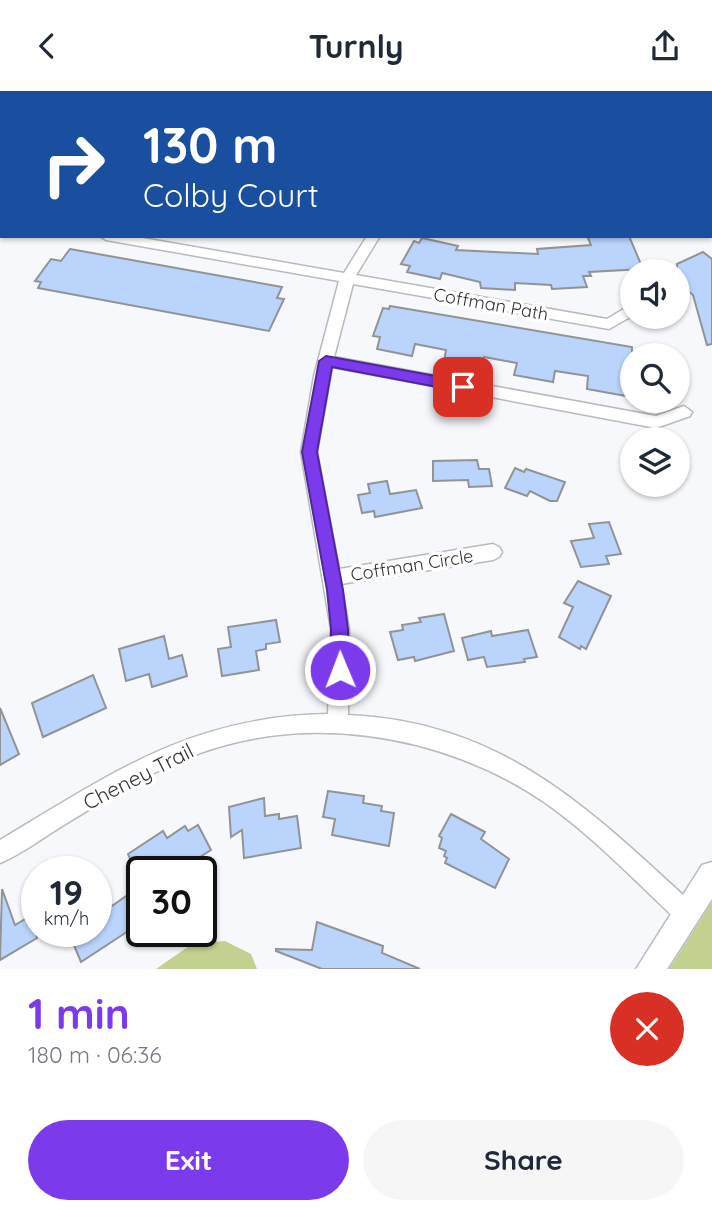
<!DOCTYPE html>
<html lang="en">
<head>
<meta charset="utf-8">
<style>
	:root { --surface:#fff; --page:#f6f6f7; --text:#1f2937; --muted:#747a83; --accent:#7c3aed }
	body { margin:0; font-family:Quicksand,sans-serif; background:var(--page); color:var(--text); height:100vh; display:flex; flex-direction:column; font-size:26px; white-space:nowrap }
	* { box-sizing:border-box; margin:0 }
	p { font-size:23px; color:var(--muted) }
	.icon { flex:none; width:38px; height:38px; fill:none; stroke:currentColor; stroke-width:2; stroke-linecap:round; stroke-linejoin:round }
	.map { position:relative; height:878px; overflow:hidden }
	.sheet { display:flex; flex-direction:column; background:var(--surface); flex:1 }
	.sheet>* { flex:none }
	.top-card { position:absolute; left:0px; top:0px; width:712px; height:147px; box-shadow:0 2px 5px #0004; background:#1a4fa0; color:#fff; overflow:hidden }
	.tools { position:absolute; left:620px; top:168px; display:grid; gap:14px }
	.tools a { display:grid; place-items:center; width:70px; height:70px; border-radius:50%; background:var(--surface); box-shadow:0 2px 5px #0004; font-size:35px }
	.speed { position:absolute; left:21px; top:765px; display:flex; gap:14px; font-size:35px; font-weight:700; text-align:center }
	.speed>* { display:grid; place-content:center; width:91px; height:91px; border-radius:50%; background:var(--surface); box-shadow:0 2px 5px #0004; line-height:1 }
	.speed small { font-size:18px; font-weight:400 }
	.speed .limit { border:4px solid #111; border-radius:10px; background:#fff; color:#111 }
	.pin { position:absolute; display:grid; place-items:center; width:60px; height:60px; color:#fff; margin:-30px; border-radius:14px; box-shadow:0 4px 10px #0006 }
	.me { position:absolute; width:77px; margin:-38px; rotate:359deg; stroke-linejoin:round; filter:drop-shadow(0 0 5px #0008) }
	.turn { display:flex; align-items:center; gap:24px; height:147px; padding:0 28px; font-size:32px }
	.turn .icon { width:91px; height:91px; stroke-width:2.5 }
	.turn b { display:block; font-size:49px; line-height:60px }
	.round { display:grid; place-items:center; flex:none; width:74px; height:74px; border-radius:37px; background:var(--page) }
	.headline { display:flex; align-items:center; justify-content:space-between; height:119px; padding:0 28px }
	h1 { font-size:42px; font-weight:700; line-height:52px; color:var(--accent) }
	.action { display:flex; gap:14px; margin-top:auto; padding:14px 28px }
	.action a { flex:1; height:80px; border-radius:42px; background:var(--accent); color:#fff; font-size:28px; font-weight:700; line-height:80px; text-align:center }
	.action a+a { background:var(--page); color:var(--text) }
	header { display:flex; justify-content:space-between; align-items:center; height:91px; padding:0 28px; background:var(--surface); font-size:32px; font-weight:700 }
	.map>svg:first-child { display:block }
	.green { fill:#c3d190 }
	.building { fill:#bbd4fc; stroke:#919395; stroke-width:2 }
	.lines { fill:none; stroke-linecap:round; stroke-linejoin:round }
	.minor-casing { stroke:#b8babc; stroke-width:3 }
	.tertiary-casing { stroke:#b8babc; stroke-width:3 }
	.minor { fill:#fff; fill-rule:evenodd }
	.tertiary { fill:#fff; fill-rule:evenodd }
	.route { fill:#7c3aed; stroke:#51269a; stroke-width:2 }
	.labels { text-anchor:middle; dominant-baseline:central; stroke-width:7; stroke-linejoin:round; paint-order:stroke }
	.street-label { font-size:18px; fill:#313233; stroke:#fff }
	.near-street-label { font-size:21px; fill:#313233; stroke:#fff }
</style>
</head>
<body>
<header><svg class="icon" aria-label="back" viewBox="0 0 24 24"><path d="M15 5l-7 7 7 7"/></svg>Turnly<svg class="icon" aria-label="share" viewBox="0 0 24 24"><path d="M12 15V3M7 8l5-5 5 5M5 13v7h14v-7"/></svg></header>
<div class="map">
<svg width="712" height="878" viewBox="0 0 712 878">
	<rect width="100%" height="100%" fill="#f6f8fb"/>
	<g class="green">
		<polygon points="712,811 712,878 669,878"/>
		<polygon points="225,850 251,863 257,878 156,878 192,853"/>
	</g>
	<g class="building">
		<polygon points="593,145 629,145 643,178 589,181 591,185 583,185 587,196 552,198 551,194 515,192 515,199 481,197 480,191 442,182 440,188 407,181 410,175 401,173 414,150 419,152 422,147 458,155 456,159 538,163 537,158 591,154 588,147"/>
		<polygon points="70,158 282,196 277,207 284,208 269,240 38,197 41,191 35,190 51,168 61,170"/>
		<polygon points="703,161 712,168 712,253 707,254 693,204 677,192 677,173"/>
		<polygon points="390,215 632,256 632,293 627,293 626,305 587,298 588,285 555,280 553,291 514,284 517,272 484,266 481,278 444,271 446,259 415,253 412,265 377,258 380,246 373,245 383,217 389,218"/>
		<polygon points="477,369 479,378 489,378 492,395 469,396 468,389 433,390 433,370"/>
		<polygon points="515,377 524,381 526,378 565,391 557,410 550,410 530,400 527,405 505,397"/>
		<polygon points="387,390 390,403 416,399 422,417 375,426 374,420 362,422 358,404 370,402 368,393"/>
		<polygon points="609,431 621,463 606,465 609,473 581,476 571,450 594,447 589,433"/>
		<polygon points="578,490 611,505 586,558 581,555 580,558 559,546 573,516 564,512"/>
		<polygon points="444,523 454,560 415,570 414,566 398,569 390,541 403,539 402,534 421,531 419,527"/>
		<polygon points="276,529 280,551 266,553 266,558 256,560 259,579 222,585 218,558 231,556 228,536"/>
		<polygon points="528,539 537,566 524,568 525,571 487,576 484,566 468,569 462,547 491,540 492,545"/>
		<polygon points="164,545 169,568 182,564 187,585 152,596 149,583 126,590 119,558"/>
		<polygon points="93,584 106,617 43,646 32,612"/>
		<polygon points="0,617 19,663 0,674"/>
		<polygon points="328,700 364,705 363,712 382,715 381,720 394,722 389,755 332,744 335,728 323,726"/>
		<polygon points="264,707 265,725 279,723 279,728 297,725 301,757 244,767 242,739 231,746 229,716"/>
		<polygon points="451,723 485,741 481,748 509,768 495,797 445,772 447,767 444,765 446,760 439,757 442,747 439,745"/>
		<polygon points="198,734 211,759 178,780 142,780 139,788 128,763 163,740 167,747 185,735 188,740"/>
		<polygon points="96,792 109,817 129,803 142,831 81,871 68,840 96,840"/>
		<polygon points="2,798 15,834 37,821 37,847 0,869"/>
		<polygon points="317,831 383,855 382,862 420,878 322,878 276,860 276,858 312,859"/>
	</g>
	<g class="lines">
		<g class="minor-casing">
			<g id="minor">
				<rect x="372" y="0" width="12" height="2"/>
				<polygon points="0,104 2,105 2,113 0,112"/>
				<path d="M 100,145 L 131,145 L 344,182 L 367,145 L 380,145 L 356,184 L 607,228 L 632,213 L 632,225 L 609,238 L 353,193 L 334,266 L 656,325 L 684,315 L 692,321 L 690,325 L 656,337 L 332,276 L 317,361 L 339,478 L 493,453 L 499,456 L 502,461 L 499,466 L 493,469 L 341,493 L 349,538 L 348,624 C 503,631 588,717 695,815 L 699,823 L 695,831 L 687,835 L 679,831 C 635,790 593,745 544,711 C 443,642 300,619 185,668 C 141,686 100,712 59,737 C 40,749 21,763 0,772 L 0,749 C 112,682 192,625 328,623 L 331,538 L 301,361 L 314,285 L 339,190 L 106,149 Z"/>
			</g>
		</g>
		<g class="tertiary-casing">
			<polygon id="tertiary" points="712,771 712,808 667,878 636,878 702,774"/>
		</g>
		<use href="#minor" class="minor"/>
		<use href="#tertiary" class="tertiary"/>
	</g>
	<polygon class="route" points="326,265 463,290 470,296 463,301 332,276 317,361 343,499 348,538 349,579 347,585 340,588 334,585 331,579 331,538 327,499 302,361 319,270"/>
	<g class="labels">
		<g class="street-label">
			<text transform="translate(491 213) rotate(10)">Coffman Path</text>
			<text transform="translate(412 474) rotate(-9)">Coffman Circle</text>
		</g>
		<g class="near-street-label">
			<text transform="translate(138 685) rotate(-27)">Cheney Trail</text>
		</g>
	</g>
</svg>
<div class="tools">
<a><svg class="icon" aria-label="sound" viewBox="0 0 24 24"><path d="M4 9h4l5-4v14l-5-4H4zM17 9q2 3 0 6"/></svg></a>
<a><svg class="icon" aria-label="search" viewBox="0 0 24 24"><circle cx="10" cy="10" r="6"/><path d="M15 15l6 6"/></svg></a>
<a><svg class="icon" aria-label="layers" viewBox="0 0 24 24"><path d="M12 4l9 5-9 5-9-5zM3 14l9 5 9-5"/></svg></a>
</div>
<div class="speed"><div>19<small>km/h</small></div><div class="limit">30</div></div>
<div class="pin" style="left:463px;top:296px;background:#d93025"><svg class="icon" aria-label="arrive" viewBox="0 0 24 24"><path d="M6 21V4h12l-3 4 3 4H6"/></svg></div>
<svg class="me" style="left:340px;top:579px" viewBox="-20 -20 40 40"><circle r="17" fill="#7c3aed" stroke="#fff" stroke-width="3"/><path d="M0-11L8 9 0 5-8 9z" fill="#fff"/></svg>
<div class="top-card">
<div class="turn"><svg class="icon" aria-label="right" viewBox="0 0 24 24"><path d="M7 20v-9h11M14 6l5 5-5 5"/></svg><div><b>130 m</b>Colby Court</div></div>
</div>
</div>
<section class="sheet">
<div class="headline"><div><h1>1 min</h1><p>180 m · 06:36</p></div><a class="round" style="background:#d93025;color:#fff"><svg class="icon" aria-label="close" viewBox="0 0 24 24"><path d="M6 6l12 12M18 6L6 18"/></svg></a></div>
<div class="action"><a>Exit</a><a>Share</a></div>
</section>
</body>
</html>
